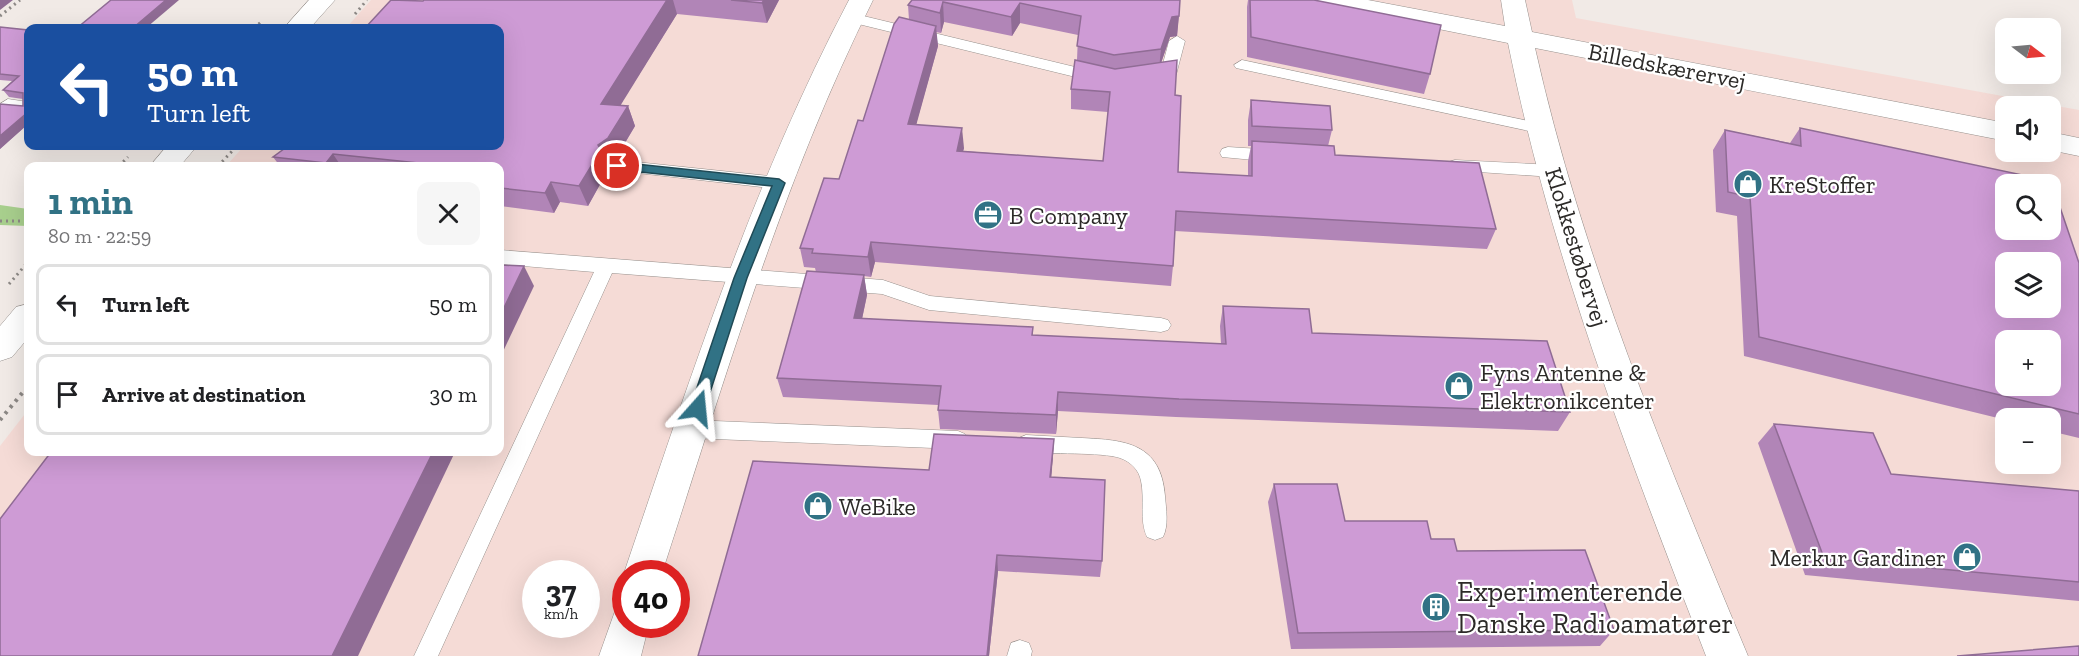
<!DOCTYPE html>
<html lang="en">
<head>
<meta charset="utf-8">
<style>
	:root { --surface:#fff; --page:#f6f6f6; --text:#202124; --muted:#757577; --line:#e0e0e0; --accent:#317285 }
	body { margin:0; font-family:"Zilla Slab",serif; background:var(--page); color:var(--text); height:100vh; display:flex; flex-direction:column; font-size:22px; white-space:nowrap }
	* { box-sizing:border-box; margin:0 }
	p { font-size:20px; color:var(--muted) }
	.icon { flex:none; width:33px; height:33px; fill:none; stroke:currentColor; stroke-width:2; stroke-linecap:round; stroke-linejoin:round }
	.map { position:relative; flex:1; overflow:hidden }
	.sheet { position:absolute; left:24px; top:162px; width:480px; height:294px; display:flex; flex-direction:column; background:var(--surface); border-radius:12px; box-shadow:0 6px 24px #0002 }
	.sheet>* { flex:none }
	.top-card { position:absolute; left:24px; top:24px; width:480px; height:126px; border-radius:12px; box-shadow:0 6px 24px #0002; background:#1a4fa0; color:#fff; overflow:hidden }
	.needle { width:39px; rotate:106deg }
	.controls { position:absolute; left:1995px; top:18px; display:grid; gap:12px }
	.controls a { display:grid; place-items:center; width:66px; height:66px; border-radius:12px; background:var(--surface); box-shadow:0 6px 24px #0002; font-size:30px }
	.speed { position:absolute; left:522px; top:560px; display:flex; gap:12px; font-size:30px; font-weight:700; text-align:center }
	.speed>* { display:grid; place-content:center; width:78px; height:78px; border-radius:50%; background:var(--surface); box-shadow:0 6px 24px #0002; line-height:1 }
	.speed small { font-size:15px; font-weight:400 }
	.speed .limit { border:9px solid #d22; background:#fff; color:#111 }
	.pin { position:absolute; display:grid; place-items:center; width:51px; height:51px; color:#fff; margin:-26px; border:3px solid #fff; border-radius:50%; box-shadow:0 2px 6px #0007 }
	.me { position:absolute; width:66px; margin:-33px; rotate:18deg; stroke-linejoin:round; filter:drop-shadow(0 0 4px #0008) }
	.turn { display:flex; align-items:center; gap:21px; height:126px; padding:0 24px; font-size:27px }
	.turn .icon { width:78px; height:78px; stroke-width:2.5 }
	.turn b { display:block; font-size:42px; line-height:51px }
	.round { display:grid; place-items:center; flex:none; width:63px; height:63px; border-radius:12px; background:var(--page) }
	.overview { display:flex; align-items:center; justify-content:space-between; height:102px; padding:0 24px }
	h1 { font-size:36px; font-weight:800; line-height:45px; color:var(--accent) }
	ul { padding:0; list-style:none }
	li { display:flex; align-items:center; gap:18px; height:81px; margin:0 12px 9px; padding:0 12px; border:3px solid var(--line); border-radius:12px }
	li div { flex:1 }
	li b { display:block; font-size:22px }
	li em { font-style:normal }
	.map>svg:first-child { display:block }
	.industrial { fill:#f5dbd6; fill-rule:evenodd }
	.green { fill:#a8cf8d }
	.lines { fill:none; stroke-linecap:round; stroke-linejoin:round }
	.lane-casing { stroke:#97918d; stroke-width:1 }
	.secondary-casing { stroke:#97918d; stroke-width:1 }
	.path-far1 { stroke:#8c8885; stroke-width:3; stroke-dasharray:2 4; stroke-linecap:butt }
	.path { stroke:#8c8885; stroke-width:4; stroke-dasharray:3 5; stroke-linecap:butt }
	.lane { fill:#fff; fill-rule:evenodd }
	.secondary { fill:#fff; fill-rule:evenodd }
	.wall { fill:#b185b7; fill-rule:evenodd }
	.shaded-wall { fill:#906c95 }
	.building { fill:#ce9bd5; stroke:#906c95; stroke-width:1.5; fill-rule:evenodd }
	.route { fill:#317285; stroke:#204a56; stroke-width:1.5 }
	.labels { text-anchor:middle; dominant-baseline:central; stroke-width:4.5; stroke-linejoin:round; paint-order:stroke }
	.street-label { font-size:24px; fill:#2c2a28; stroke:#fff }
	.poi-label { font-size:24px; fill:#2c2a28; stroke:#fff; text-anchor:start }
	.near-poi-label { font-size:28px; fill:#2c2a28; stroke:#fff; text-anchor:start }
</style>
</head>
<body>
<div class="map">
<svg width="2079" height="656" viewBox="0 0 2079 656">
	<rect width="100%" height="100%" fill="#f1eae6"/>
	<path class="industrial" d="M 371,0 L 1572,0 L 1576,18 L 2079,110 L 2079,656 L 0,656 L 0,446 L 28,410 L 28,452 L 500,452 L 500,166 L 226,166 L 244,146 L 500,146 L 500,28 L 346,28 ZM 2006,106 L 2050,106 L 2050,152 L 2006,152 ZM 2006,184 L 2050,184 L 2050,230 L 2006,230 ZM 2006,262 L 2050,262 L 2050,308 L 2006,308 ZM 2006,340 L 2050,340 L 2050,386 L 2006,386 ZM 2006,418 L 2050,418 L 2050,464 L 2006,464 ZM 536,573 L 586,573 L 586,624 L 536,624 ZM 626,573 L 676,573 L 676,624 L 626,624 Z"/>
	<polygon class="green" points="0,205 28,209 28,226 0,225"/>
	<g class="lines">
		<g class="lane-casing">
			<g id="lane">
				<polygon points="851,13 1100,73 1108,78 1100,83 846,21 843,18"/>
				<polygon points="1177,36 1185,41 1176,75 1168,80 1152,79 1150,76 1152,73 1161,71 1169,41"/>
				<polygon points="1242,60 1543,124 1549,125 1551,129 1549,133 1543,134 1236,68 1234,65"/>
				<polygon points="8,99 28,102 28,112 2,108 0,104"/>
				<polygon points="1228,147 1276,150 1282,152 1285,156 1282,160 1276,162 1222,157 1220,153 1222,149"/>
				<polygon points="617,160 779,177 785,179 788,183 785,187 779,189 611,170 608,166 611,162"/>
				<polygon points="1455,160 1553,165 1559,167 1562,171 1559,175 1553,177 1449,170 1446,166 1449,162"/>
				<polygon points="500,250 883,280 930,296 1161,318 1168,320 1171,325 1168,330 1161,332 929,310 882,294 612,273 438,656 414,656 594,272 500,264"/>
				<polygon points="690,420 958,431 965,434 969,440 965,446 958,449 690,438 683,435 680,429 683,423"/>
				<path d="M 1026,435 C 1045,436 1063,437 1082,438 C 1125,440 1161,443 1165,496 C 1166,509 1169,525 1163,537 L 1155,540 L 1147,537 C 1139,520 1145,499 1141,481 C 1139,470 1131,462 1120,458 C 1102,452 1048,454 1026,453 L 1019,450 L 1015,444 L 1019,438 Z"/>
				<polygon points="1020,640 1029,643 1032,651 1031,656 1007,656 1011,643"/>
			</g>
		</g>
		<g class="secondary-casing">
			<g id="secondary">
				<polygon points="309,0 335,0 310,28 284,28"/>
				<path d="M 849,0 L 873,0 C 782,182 725,379 662,573 L 626,573 L 626,577 L 624,573 C 690,379 753,182 849,0 Z"/>
				<path d="M 1317,0 L 1368,0 L 1505,26 L 1501,0 L 1525,0 L 1532,32 L 2006,123 L 2006,141 L 1535,48 C 1582,258 1666,459 1748,656 L 1706,656 C 1629,457 1550,254 1508,43 L 1329,7 L 1320,5 Z"/>
				<polygon points="2050,132 2079,138 2079,156 2050,150"/>
				<polygon points="167,146 197,146 180,166 150,166"/>
				<polygon points="28,304 28,338 12,357 0,361 0,326 16,307"/>
				<polygon points="626,607 626,624 649,624 641,656 599,656 615,611"/>
			</g>
		</g>
		<g class="path-far1">
			<polyline points="355,14 367,0"/>
			<polyline points="0,16 20,0"/>
			<polyline points="254,28 261,22"/>
			<polyline points="119,166 128,157"/>
			<polyline points="218,166 237,146"/>
			<polyline points="0,221 28,221"/>
			<polyline points="9,284 28,262"/>
		</g>
		<polyline class="path" points="0,420 28,386"/>
		<use href="#lane" class="lane"/>
		<use href="#secondary" class="secondary"/>
	</g>
	<g class="wall">
		<polygon points="424,0 779,0 767,23 677,14 620,105 628,106 635,126 616,158 606,165 608,170 588,206 560,202 554,213 500,206 500,166 280,166 273,157 500,146 423,1"/>
		<path d="M 912,0 L 1180,0 L 1177,36 L 1170,37 L 1161,63 L 1175,95 L 1178,172 L 1248,176 L 1248,161 L 1251,146 L 1248,146 L 1248,120 L 1251,100 L 1332,130 L 1328,146 L 1335,155 L 1496,229 L 1487,249 L 1175,231 L 1173,266 L 1171,286 L 875,262 L 871,277 L 864,276 L 867,295 L 862,319 L 1033,327 L 1033,335 L 1221,344 L 1220,326 L 1223,306 L 1570,412 L 1558,431 L 1176,417 L 1058,411 L 1056,434 L 940,429 L 938,410 L 938,405 L 783,397 L 777,378 L 816,272 L 815,268 L 804,267 L 800,248 L 839,179 L 863,121 L 909,20 L 908,5 ZM 944,22 L 1012,36 L 1020,23 L 1078,35 L 1077,60 L 1071,89 L 1071,109 L 1108,112 L 1103,161 L 963,151 L 964,148 L 916,124 L 938,46 L 936,32 L 941,33 Z"/>
		<polygon points="1248,0 1314,0 1430,74 1424,94 1247,57 1247,7"/>
		<polygon points="0,27 28,30 28,124 0,149 0,104 23,106 23,99 9,97 3,90 12,81 0,80"/>
		<polygon points="1800,128 2079,263 2079,438 2050,431 2050,418 2006,418 2006,420 1744,356 1737,216 1716,212 1713,150 1725,130 1790,143"/>
		<polygon points="1774,424 1891,474 2079,491 2079,601 1805,575 1758,443"/>
		<polygon points="1054,439 1053,456 1051,477 1102,561 1100,577 998,571 989,656 698,656 929,470"/>
		<polygon points="1274,484 1345,521 1431,539 1457,551 1614,630 1600,646 1291,649 1268,502"/>
	</g>
	<g class="shaded-wall">
		<polygon points="0,0 13,0 0,10"/>
		<polygon points="166,0 179,0 146,28 133,28"/>
		<polygon points="667,0 673,0 677,14 609,124 601,104"/>
		<polygon points="764,0 779,0 767,23 762,3"/>
		<polygon points="943,2 944,22 941,33 940,13"/>
		<polygon points="1020,3 1020,23 1012,36 1011,17"/>
		<polygon points="1179,16 1177,36 1170,37 1159,69 1161,49 1172,17"/>
		<polygon points="936,26 938,46 911,144 908,124"/>
		<polygon points="628,106 635,126 616,158 606,165 608,170 588,206 579,186 598,145"/>
		<polygon points="28,112 28,124 0,149 0,136"/>
		<polygon points="962,128 964,148 958,170 957,151"/>
		<polygon points="333,154 341,166 328,166 326,163"/>
		<polygon points="551,182 560,202 554,213 545,193"/>
		<polygon points="871,242 875,262 871,277 868,257"/>
		<polygon points="524,266 534,286 500,358 500,316"/>
		<polygon points="864,275 867,295 858,338 854,318"/>
		<polygon points="1058,392 1058,411 1056,434 1056,415"/>
		<polygon points="1054,439 1053,456 1050,494 1050,477"/>
		<polygon points="433,452 455,452 358,656 332,656"/>
		<polygon points="997,555 998,571 989,656 987,656"/>
	</g>
	<g class="building">
		<polygon points="111,0 166,0 133,28 134,28 77,28"/>
		<polygon points="391,0 423,1 424,0 667,0 601,104 628,106 608,138 598,145 601,150 579,186 551,182 545,193 500,188 500,166 447,166 333,154 326,163 273,157 288,146 500,146 500,28 365,28"/>
		<polygon points="731,0 764,0 762,3"/>
		<polygon points="912,0 1180,0 1179,16 1172,17 1161,49 1114,55 1077,46 1081,16 1020,3 1011,17 943,2 940,13 908,5"/>
		<polygon points="1250,0 1314,0 1441,25 1430,74 1251,37"/>
		<polygon points="899,17 936,26 908,124 962,128 957,151 1103,161 1110,92 1071,89 1075,60 1115,69 1177,60 1175,95 1181,96 1178,172 1252,176 1252,141 1334,146 1335,155 1479,163 1496,229 1176,211 1173,266 871,242 868,257 812,253 813,249 800,248 824,178 839,179 858,120 863,121 894,24"/>
		<polygon points="0,27 28,30 28,112 0,136 0,104 23,106 23,93 3,90 19,76 0,74"/>
		<polygon points="1251,100 1330,106 1332,130 1252,126"/>
		<path d="M 1800,128 L 2051,181 L 2079,263 L 2079,414 L 1759,337 L 1750,197 L 1728,192 L 1725,130 L 1801,146 ZM 2006,184 L 2050,184 L 2050,230 L 2006,230 ZM 2006,262 L 2050,262 L 2050,308 L 2006,308 ZM 2006,340 L 2050,340 L 2050,386 L 2006,386 Z"/>
		<polygon points="500,265 524,266 500,316"/>
		<polygon points="807,271 864,275 854,318 1033,327 1032,335 1226,344 1223,306 1309,309 1312,333 1547,341 1570,412 1179,399 1058,392 1056,415 938,410 941,386 777,378"/>
		<polygon points="1774,424 1873,433 1891,474 2079,491 2079,582 1824,558"/>
		<polygon points="934,434 1054,439 1050,477 1105,480 1102,561 997,555 987,656 698,656 753,461 929,470"/>
		<polygon points="51,452 433,452 332,656 0,656 0,519"/>
		<polygon points="1274,484 1337,484 1345,521 1427,521 1431,539 1454,539 1457,551 1585,550 1614,630 1298,633"/>
		<polygon points="2079,646 2079,656 1957,656"/>
	</g>
	<polygon class="route" points="617,162 779,179 785,183 747,278 705,408 703,412 693,412 690,408 734,278 772,186 613,169 613,163"/>
	<defs>
		<g id="shop-disc" transform="scale(1.5)"><circle r="9.5" fill="#317285" stroke="#fff"/><path d="M-5-2.5h2.3a2.7 3.5 0 0 1 5.4 0H5L5.5 6h-11ZM-1.5-2.5h3a1.5 2.3 0 0 0-3 0Z" fill="#fff"/></g>
		<g id="office-disc" transform="scale(1.5)"><circle r="9.5" fill="#317285" stroke="#fff"/><path d="M-6-3h4V-5.5h4V-3h4V5H-6ZM-1-4.5V-3h2v-1.5ZM-6 0V1H6V0Z" fill="#fff"/></g>
		<g id="building-disc" transform="scale(1.5)"><circle r="9.5" fill="#317285" stroke="#fff"/><path d="M-4-6H4V6H1V3H-1V6H-4ZM-2.5-4.3h1.7v1.8h-1.7ZM.8-4.3h1.7v1.8H.8ZM-2.5-1h1.7V.8h-1.7ZM.8-1h1.7V.8H.8Z" fill="#fff"/></g>
	</defs>
	<g fill-rule="evenodd">
		<use href="#shop-disc" x="1748" y="184"/>
		<use href="#office-disc" x="988" y="215"/>
		<use href="#shop-disc" x="1459" y="386"/>
		<use href="#shop-disc" x="818" y="506"/>
		<use href="#shop-disc" x="1967" y="557"/>
		<use href="#building-disc" x="1436" y="607"/>
	</g>
	<g class="labels">
		<g class="street-label">
			<text transform="translate(1667 66) rotate(11)">Billedskærervej</text>
			<text transform="translate(1577 247) rotate(73)">Klokkestøbervej</text>
		</g>
		<g class="poi-label">
			<text x="1769" y="184">KreStoffer</text>
			<text x="1009" y="215">B Company</text>
			<text x="1480" y="372">Fyns Antenne &amp;<tspan x="1480" dy="28">Elektronikcenter</tspan></text>
			<text x="839" y="506">WeBike</text>
			<text x="1946" y="557" text-anchor="end">Merkur Gardiner</text>
		</g>
		<g class="near-poi-label">
			<text x="1457" y="591">Experimenterende<tspan x="1457" dy="32">Danske Radioamatører</tspan></text>
		</g>
	</g>
</svg>
<div class="controls">
<a><svg class="needle" viewBox="-14 -14 28 28"><path d="M0-13l5 13h-10z" fill="#e53935"/><path d="M0 13l5-13h-10z" fill="#757577"/></svg></a>
<a><svg class="icon" aria-label="sound" viewBox="0 0 24 24"><path d="M4 9h4l5-4v14l-5-4H4zM17 9q2 3 0 6"/></svg></a>
<a><svg class="icon" aria-label="search" viewBox="0 0 24 24"><circle cx="10" cy="10" r="6"/><path d="M15 15l6 6"/></svg></a>
<a><svg class="icon" aria-label="layers" viewBox="0 0 24 24"><path d="M12 4l9 5-9 5-9-5zM3 14l9 5 9-5"/></svg></a>
<a>+</a>
<a>−</a>
</div>
<div class="speed"><div>37<small>km/h</small></div><div class="limit">40</div></div>
<div class="pin" style="left:617px;top:166px;background:#d93025"><svg class="icon" aria-label="arrive" viewBox="0 0 24 24"><path d="M6 21V4h12l-3 4 3 4H6"/></svg></div>
<svg class="me" style="left:698px;top:408px" viewBox="-20 -20 40 40"><path d="M0-17L14 15 0 8-14 15z" fill="#317285" stroke="#fff" stroke-width="4"/></svg>
<div class="top-card">
<div class="turn"><svg class="icon" aria-label="left" viewBox="0 0 24 24"><path d="M17 20v-9H6M10 6l-5 5 5 5"/></svg><div><b>50 m</b>Turn left</div></div>
</div>
<section class="sheet">
<div class="overview"><div><h1>1 min</h1><p>80 m · 22:59</p></div><a class="round"><svg class="icon" aria-label="close" viewBox="0 0 24 24"><path d="M6 6l12 12M18 6L6 18"/></svg></a></div>
<ul>
<li><svg class="icon" aria-label="left" viewBox="0 0 24 24"><path d="M17 20v-9H6M10 6l-5 5 5 5"/></svg><div><b>Turn left</b></div><em>50 m</em></li>
<li><svg class="icon" aria-label="arrive" viewBox="0 0 24 24"><path d="M6 21V4h12l-3 4 3 4H6"/></svg><div><b>Arrive at destination</b></div><em>30 m</em></li>
</ul>
</section>
</div>
</body>
</html>
